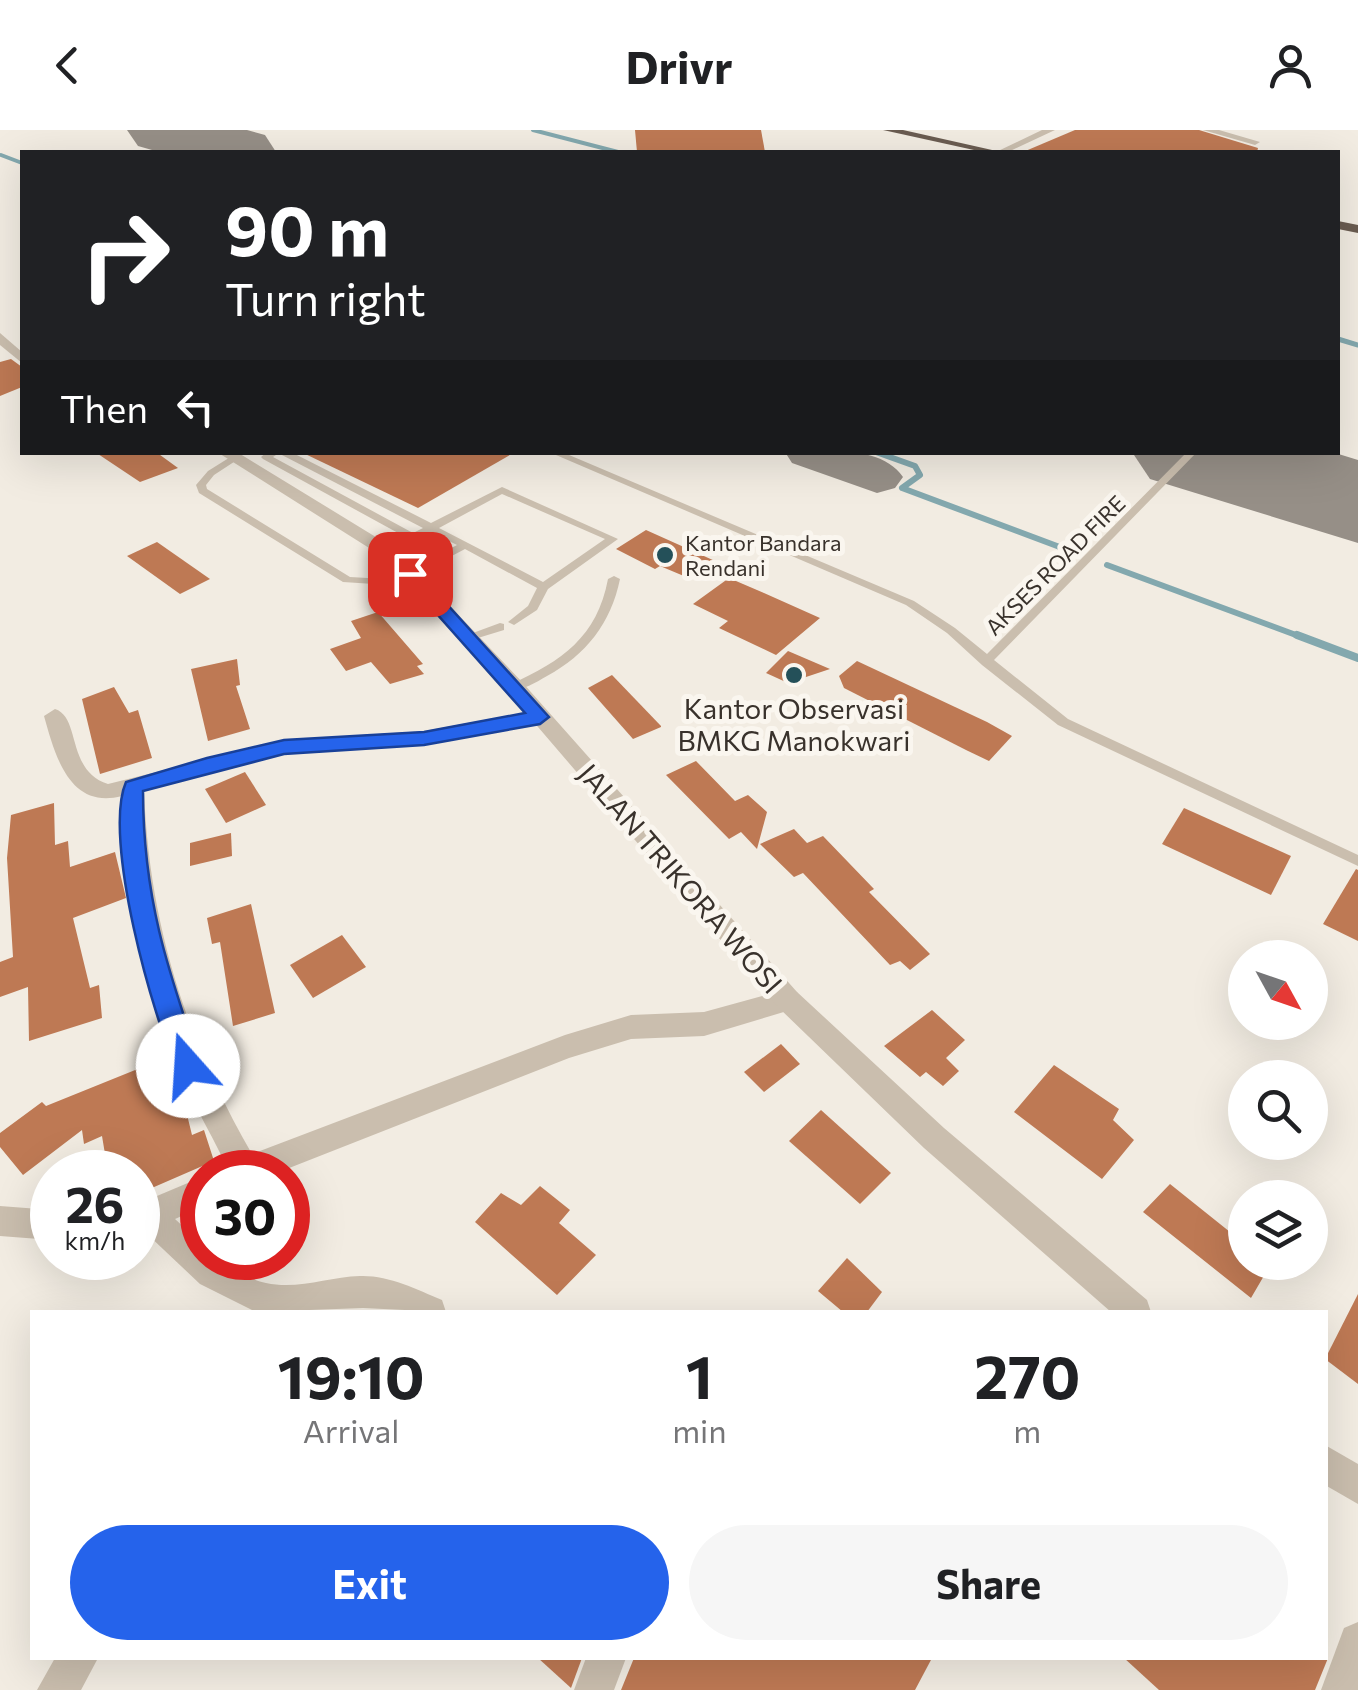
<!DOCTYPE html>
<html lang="en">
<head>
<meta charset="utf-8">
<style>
	:root { --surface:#fff; --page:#f6f6f6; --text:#202124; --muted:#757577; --accent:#2563eb }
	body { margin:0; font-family:Commissioner,sans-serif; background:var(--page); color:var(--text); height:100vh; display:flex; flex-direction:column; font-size:38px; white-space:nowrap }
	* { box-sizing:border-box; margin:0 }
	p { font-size:32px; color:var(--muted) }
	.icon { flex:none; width:55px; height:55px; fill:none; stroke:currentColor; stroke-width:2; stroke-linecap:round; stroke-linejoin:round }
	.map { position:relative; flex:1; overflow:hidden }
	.sheet { position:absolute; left:30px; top:1180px; width:1298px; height:350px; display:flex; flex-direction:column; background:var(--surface); border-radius:0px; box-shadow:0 10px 40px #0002 }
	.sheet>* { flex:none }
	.guide { position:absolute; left:20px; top:20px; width:1320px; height:305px; border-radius:0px; box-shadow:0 10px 40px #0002; background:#202124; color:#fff; overflow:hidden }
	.needle { width:65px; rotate:130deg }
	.buttons { position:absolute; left:1228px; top:810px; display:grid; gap:20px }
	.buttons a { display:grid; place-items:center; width:100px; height:100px; border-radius:50%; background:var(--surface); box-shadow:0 10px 40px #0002; font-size:50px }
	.speed { position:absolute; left:30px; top:1020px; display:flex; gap:20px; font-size:50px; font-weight:700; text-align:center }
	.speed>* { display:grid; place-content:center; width:130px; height:130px; border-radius:50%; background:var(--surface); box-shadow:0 10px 40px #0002; line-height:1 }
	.speed small { font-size:25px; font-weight:400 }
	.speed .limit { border:15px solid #d22; background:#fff; color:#111 }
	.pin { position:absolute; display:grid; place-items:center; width:85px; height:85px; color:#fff; margin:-42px; border-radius:20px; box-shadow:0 5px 15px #0006 }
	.me { position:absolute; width:110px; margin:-55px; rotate:341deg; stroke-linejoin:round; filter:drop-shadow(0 0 8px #0008) }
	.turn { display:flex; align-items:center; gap:35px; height:210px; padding:0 40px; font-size:45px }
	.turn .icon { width:130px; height:130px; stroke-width:2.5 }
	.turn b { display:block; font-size:70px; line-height:85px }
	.then { display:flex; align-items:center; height:95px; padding:0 40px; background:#0003; gap:20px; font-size:38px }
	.eta { display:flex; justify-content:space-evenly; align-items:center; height:170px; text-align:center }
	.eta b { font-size:60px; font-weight:700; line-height:70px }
	.button { display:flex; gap:20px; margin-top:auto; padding:20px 40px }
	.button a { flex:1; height:115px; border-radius:60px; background:var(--accent); color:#fff; font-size:40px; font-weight:700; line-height:115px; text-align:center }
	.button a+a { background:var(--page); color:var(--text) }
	header { display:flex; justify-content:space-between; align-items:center; height:130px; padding:0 40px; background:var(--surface); font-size:45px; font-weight:700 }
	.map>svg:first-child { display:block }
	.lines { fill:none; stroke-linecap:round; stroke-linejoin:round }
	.stream-far3 { stroke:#83a8ae; stroke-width:4 }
	.stream-far2 { stroke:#83a8ae; stroke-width:5 }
	.stream-far1 { stroke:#83a8ae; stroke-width:6 }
	.stream { stroke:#83a8ae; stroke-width:8 }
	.taxiway { fill:#968f87; fill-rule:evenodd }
	.runway { fill:#968f87; fill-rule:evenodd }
	.building { fill:#be7954 }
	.service { fill:#cabeae; fill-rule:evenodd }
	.minor { fill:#cabeae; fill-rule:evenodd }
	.tertiary { fill:#cabeae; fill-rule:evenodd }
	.trunk { fill:#6a5c51; fill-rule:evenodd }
	.route { fill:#2563eb; stroke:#184099; stroke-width:2.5 }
	.poi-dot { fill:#245059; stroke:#faf6ef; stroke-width:4 }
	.labels { text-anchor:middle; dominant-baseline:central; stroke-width:10; stroke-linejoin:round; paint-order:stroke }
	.far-poi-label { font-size:22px; fill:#39322c; stroke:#faf6ef; text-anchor:start }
	.far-street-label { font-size:22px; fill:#39322c; stroke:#faf6ef }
	.poi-label { font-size:28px; fill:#39322c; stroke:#faf6ef }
	.street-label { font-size:28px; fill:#39322c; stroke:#faf6ef }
</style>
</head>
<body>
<header><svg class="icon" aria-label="back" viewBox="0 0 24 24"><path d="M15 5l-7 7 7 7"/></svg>Drivr<svg class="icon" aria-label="person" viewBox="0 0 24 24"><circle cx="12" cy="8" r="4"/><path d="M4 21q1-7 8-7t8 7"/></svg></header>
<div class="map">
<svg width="1358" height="1560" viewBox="0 0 1358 1560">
	<rect width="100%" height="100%" fill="#f2ece2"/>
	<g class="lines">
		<g class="stream-far3">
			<polyline points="533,0 618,22"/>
			<polyline points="1,25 22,33"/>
		</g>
		<polyline class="stream-far2" points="1338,209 1358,215"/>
		<g class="stream-far1">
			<polyline points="876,322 915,336 920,345 902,358 1073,422"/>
			<polyline points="1107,435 1304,508"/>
		</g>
		<polyline class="stream" points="1297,505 1358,528"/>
		<path class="taxiway" d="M 785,322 C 822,322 880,313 903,347 L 895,358 L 877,363 L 792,333 Z"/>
		<g class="runway">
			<polygon points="127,0 247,0 265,5 276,22 159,22 138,16"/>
			<polygon points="1132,322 1332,322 1358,330 1358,413 1150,349"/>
		</g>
	</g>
	<g class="building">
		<polygon points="635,0 761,0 765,22 637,22"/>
		<polygon points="1075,0 1199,0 1258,18 1257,22 1023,22"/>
		<polygon points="11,229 22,237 22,257 0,266 0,232"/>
		<polygon points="95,322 156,322 178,338 140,352"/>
		<polygon points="301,322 515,322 418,378"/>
		<polygon points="646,400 715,431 691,449 660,436 655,439 616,419"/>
		<polygon points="157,412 210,449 180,464 127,426"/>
		<polygon points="729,448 764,463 820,488 776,525 719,498 728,491 693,474"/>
		<polygon points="378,482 423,534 417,536 424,544 390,554 371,532 346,541 330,519 361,508 351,491"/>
		<polygon points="788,521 830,539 788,553 766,543"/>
		<polygon points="237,529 240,555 236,556 250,599 208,611 191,539"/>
		<polygon points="857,531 987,592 1012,606 989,631 966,620 844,558 839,546"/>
		<polygon points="612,545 661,596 661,597 633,609 588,558"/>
		<polygon points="114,557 129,583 138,580 152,628 100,644 82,569"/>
		<polygon points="696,631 735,671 748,665 767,682 757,719 741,702 729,709 666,645"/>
		<polygon points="245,642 266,675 226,693 205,659"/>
		<polygon points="54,673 55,715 68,711 70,737 115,722 126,768 73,788 90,858 99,855 102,888 29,911 28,857 0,867 0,832 13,827 7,728 11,685"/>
		<polygon points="1184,678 1291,726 1271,765 1162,714"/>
		<polygon points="794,699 807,713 823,706 874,759 869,762 930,824 910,840 900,831 890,835 803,743 794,747 760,714"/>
		<polygon points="231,703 232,726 190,736 190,713"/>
		<polygon points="1356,739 1358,740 1358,811 1323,794"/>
		<polygon points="251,774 275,883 233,896 220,812 212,814 207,788"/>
		<polygon points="342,805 366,837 313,868 290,835"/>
		<polygon points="932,880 965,910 946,928 959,941 943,956 926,942 920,947 884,916"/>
		<polygon points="781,914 800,934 764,962 744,942"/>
		<polygon points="155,932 159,952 177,944 192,1005 204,1000 214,1031 138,1064 138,1042 108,1042 102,1006 84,1014 82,1000 23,1045 0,1017 0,1003 42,972 46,976"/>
		<polygon points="1054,935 1119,979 1113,990 1134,1010 1102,1049 1014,982"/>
		<polygon points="821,980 891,1043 860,1074 789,1011"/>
		<polygon points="1170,1054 1245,1114 1245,1132 1272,1132 1251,1168 1143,1082"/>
		<polygon points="540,1056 570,1080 559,1093 596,1125 557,1165 475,1092 501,1063 521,1075"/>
		<polygon points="847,1128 882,1162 867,1182 843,1182 818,1161"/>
		<polygon points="1358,1164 1358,1254 1325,1229"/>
		<polygon points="538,1528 582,1528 571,1558"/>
		<polygon points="634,1528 932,1528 915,1560 621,1560"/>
		<polygon points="1124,1528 1328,1528 1315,1560 1159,1560"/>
	</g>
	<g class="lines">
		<g class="service">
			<path d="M 267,322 L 291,322 L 431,393 L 502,357 L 618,409 L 548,459 L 537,480 L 514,495 L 508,492 L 528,476 L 537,458 L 465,419 L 414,446 L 406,446 L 406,442 L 457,415 L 431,402 L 417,409 L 409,409 L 263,329 L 261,327 ZM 279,323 L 280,324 L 423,398 L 413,403 L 273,327 ZM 502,364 L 605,409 L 543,452 L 439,398 Z"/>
			<polygon points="549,322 562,322 914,471 955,498 987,524 1187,322 1197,322 994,530 1068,589 1358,725 1358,736 1058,595 982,535 947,503 906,475"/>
			<polygon points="232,326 240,328 214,345 206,355 207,359 350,447 420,451 426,454 420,457 343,452 199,363 196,355 208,341"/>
			<path d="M 614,446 L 620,449 C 611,493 586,525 547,546 C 535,553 523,560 511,560 L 511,554 C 562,531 597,507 608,449 Z"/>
			<polygon points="500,493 504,494 504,500 468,511 462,507"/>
		</g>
		<g class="minor">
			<polygon points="1042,0 1055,0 1008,22 996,22"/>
			<polygon points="1203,0 1219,0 1260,12 1255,15"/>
			<path d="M 55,579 C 81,587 66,641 108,654 L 285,610 L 424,601 L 539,580 L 550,587 L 539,594 L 424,615 L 285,624 L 144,661 C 149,793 186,910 252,1024 L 565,905 L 631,885 L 704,882 L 788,859 L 797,862 L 801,870 L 797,878 L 704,906 L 631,909 L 569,928 L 279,1042 L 229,1042 C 216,1012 198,983 184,952 C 144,861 123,766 122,666 C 69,680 55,625 44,586 Z"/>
			<path d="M 202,1047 L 202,1077 L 175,1089 L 202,1114 L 202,1128 C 227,1128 242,1148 266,1153 C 298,1160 328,1147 360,1146 C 388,1145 416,1159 442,1170 L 446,1182 L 363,1178 L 256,1182 L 200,1154 L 145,1102 L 138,1104 L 138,1074 Z"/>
			<polygon points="0,1076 52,1080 52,1110 0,1106"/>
			<polygon points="1358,1492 1358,1560 1321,1560 1344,1498"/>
			<polygon points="55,1528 98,1528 81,1560 37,1560"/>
			<polygon points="586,1528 626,1528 614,1560 574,1560"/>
		</g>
		<g class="tertiary">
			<polygon points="0,203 22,222 22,233 0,215"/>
			<polygon points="217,322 237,322 397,420 522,552 797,862 944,998 1147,1170 1151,1182 1111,1182 924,1018 779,878 508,562 385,428"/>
			<polygon points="1325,1315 1358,1334 1358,1374 1325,1355"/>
		</g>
		<g class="trunk">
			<polygon points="883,0 903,0 1001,22 983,22"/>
			<polygon points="1338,91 1358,95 1358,103 1338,99"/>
		</g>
	</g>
	<path class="route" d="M 404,440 L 416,440 L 549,587 L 540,594 L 424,615 L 284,624 L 143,661 C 143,766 167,839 201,936 L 197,944 L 188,947 L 179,944 C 153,889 102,707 126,652 L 207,628 L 284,610 L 424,602 L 525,583 L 404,447 Z"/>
	<g class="poi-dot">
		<circle cx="665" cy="425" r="10"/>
		<circle cx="794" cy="545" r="10"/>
	</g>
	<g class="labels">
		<g class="far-poi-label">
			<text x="685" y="412">Kantor Bandara<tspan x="685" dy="25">Rendani</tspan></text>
		</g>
		<g class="far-street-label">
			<text transform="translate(1055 435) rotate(-45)">AKSES ROAD FIRE</text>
		</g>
		<g class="poi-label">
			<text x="794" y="578">Kantor Observasi<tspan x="794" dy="32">BMKG Manokwari</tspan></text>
		</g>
		<g class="street-label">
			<text transform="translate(681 748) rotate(49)">JALAN TRIKORA WOSI</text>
		</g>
	</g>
</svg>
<div class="buttons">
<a><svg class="needle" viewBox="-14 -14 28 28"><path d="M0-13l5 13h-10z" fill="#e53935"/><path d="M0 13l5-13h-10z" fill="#757577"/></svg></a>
<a><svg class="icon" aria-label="search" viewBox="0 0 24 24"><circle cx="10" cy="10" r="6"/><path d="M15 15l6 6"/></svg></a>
<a><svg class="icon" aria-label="layers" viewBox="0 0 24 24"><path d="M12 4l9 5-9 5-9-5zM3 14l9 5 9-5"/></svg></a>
</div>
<div class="speed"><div>26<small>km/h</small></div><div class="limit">30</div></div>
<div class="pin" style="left:410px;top:444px;background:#d93025"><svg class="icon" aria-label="arrive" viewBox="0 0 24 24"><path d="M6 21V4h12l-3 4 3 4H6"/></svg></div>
<svg class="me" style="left:188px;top:936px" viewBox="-20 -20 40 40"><circle r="19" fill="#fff"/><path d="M0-13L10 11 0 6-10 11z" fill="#2563eb"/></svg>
<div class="guide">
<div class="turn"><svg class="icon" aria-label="right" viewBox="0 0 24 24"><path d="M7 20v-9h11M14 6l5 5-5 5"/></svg><div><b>90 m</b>Turn right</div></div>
<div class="then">Then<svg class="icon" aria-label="left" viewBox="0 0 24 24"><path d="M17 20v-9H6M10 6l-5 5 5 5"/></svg></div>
</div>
<section class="sheet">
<div class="eta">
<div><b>19:10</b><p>Arrival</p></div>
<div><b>1</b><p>min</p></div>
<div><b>270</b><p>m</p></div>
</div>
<div class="button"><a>Exit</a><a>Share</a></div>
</section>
</div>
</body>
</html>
